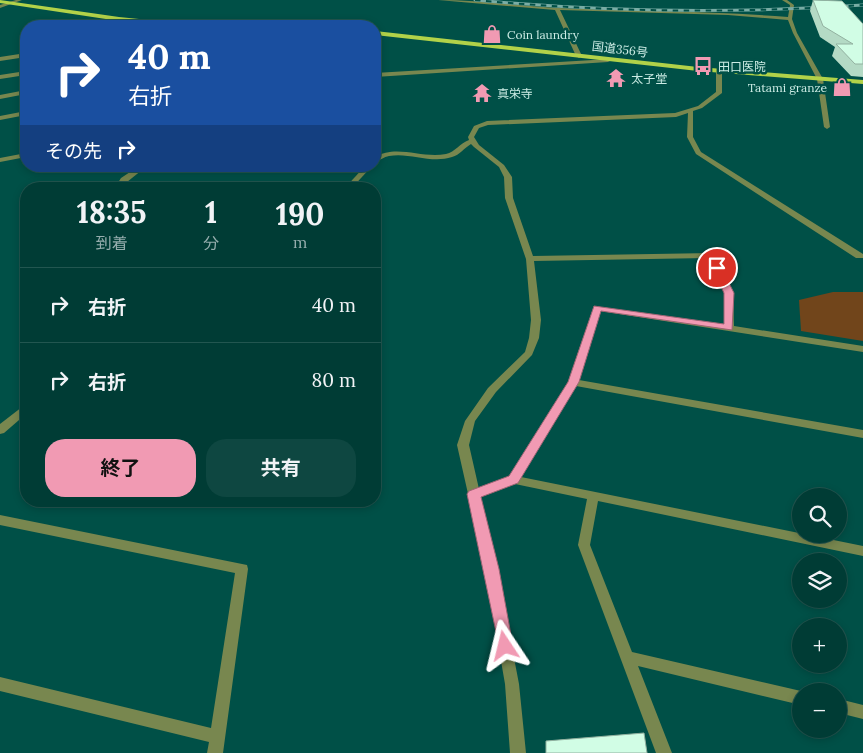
<!DOCTYPE html>
<html lang="ja">
<head>
<meta charset="utf-8">
<style>
	:root { --surface:#003c35; --page:#0e4741; --text:#f1f3f6; --muted:#95adad; --line:#225650; --accent:#f19ab3 }
	body { margin:0; font-family:Lora,"Noto Sans JP",serif; background:var(--page); color:var(--text); height:100vh; display:flex; flex-direction:column; font-size:19px; white-space:nowrap }
	* { box-sizing:border-box; margin:0 }
	p { font-size:16px; color:var(--muted) }
	.icon { flex:none; width:28px; height:28px; fill:none; stroke:currentColor; stroke-width:2; stroke-linecap:round; stroke-linejoin:round }
	.map { position:relative; flex:1; overflow:hidden }
	.drawer { position:absolute; left:20px; top:182px; width:361px; height:325px; display:flex; flex-direction:column; background:var(--surface); border-radius:20px; box-shadow:0 2px 8px #0003,0 0 0 1px var(--line) }
	.drawer>* { flex:none }
	.hud { position:absolute; left:20px; top:20px; width:361px; height:152px; border-radius:20px; box-shadow:0 2px 8px #0003,0 0 0 1px var(--line); background:#1a4fa0; color:#fff; overflow:hidden }
	.fabs { position:absolute; left:792px; top:488px; display:grid; gap:10px }
	.fabs a { display:grid; place-items:center; width:55px; height:55px; border-radius:50%; background:var(--surface); box-shadow:0 2px 8px #0003,0 0 0 1px var(--line); font-size:25px }
	.pin { position:absolute; display:grid; place-items:center; width:42px; height:42px; color:#fff; margin:-21px; border:2px solid #fff; border-radius:50%; box-shadow:0 1px 5px #0007 }
	.me { position:absolute; width:55px; margin:-28px; rotate:350deg; stroke-linejoin:round; filter:drop-shadow(0 0 4px #0008) }
	.turn { display:flex; align-items:center; gap:18px; height:105px; padding:0 25px; font-size:22px }
	.turn .icon { width:65px; height:65px; stroke-width:2.5 }
	.turn b { display:block; font-size:35px; line-height:42px }
	.then { display:flex; align-items:center; height:48px; padding:0 25px; background:#0003; gap:10px; font-size:19px }
	.eta { display:flex; justify-content:space-evenly; align-items:center; height:85px; text-align:center }
	.eta b { font-size:30px; font-weight:700; line-height:35px }
	.button { display:flex; gap:10px; margin-top:auto; padding:10px 25px }
	.button a { flex:1; height:58px; border-radius:20px; background:var(--accent); color:#111; font-size:20px; font-weight:700; line-height:58px; text-align:center }
	.button a+a { background:var(--page); color:var(--text) }
	ul { padding:0; list-style:none }
	li { display:flex; align-items:center; gap:15px; height:75px; padding:0 25px; border-top:1px solid var(--line) }
	li div { flex:1 }
	li b { display:block; font-size:19px }
	li em { font-style:normal }
	.map>svg:first-child { display:block }
	.green { fill:#71451b }
	.lines { fill:none; stroke-linecap:round; stroke-linejoin:round }
	.service { fill:#78874f; fill-rule:evenodd }
	.minor { fill:#78874f; fill-rule:evenodd }
	.trunk { fill:#b2d249; fill-rule:evenodd }
	.rail-casing { stroke:#79ada5; stroke-width:3 }
	.rail { stroke:#005047; stroke-width:2; stroke-dasharray:5.5; stroke-linecap:butt }
	.wall { fill:#b4dac5 }
	.building { fill:#d1fde5; stroke:#92b1a0 }
	.route { fill:#f19ab3; stroke:#9d6474 }
	.labels { text-anchor:middle; dominant-baseline:central; stroke-width:5; stroke-linejoin:round; paint-order:stroke }
	.far-poi-label { font-size:12px; fill:#ccece5; stroke:#005047; text-anchor:start }
	.far-street-label { font-size:12px; fill:#ccece5; stroke:#005047 }
</style>
</head>
<body>
<div class="map">
<svg width="863" height="753" viewBox="0 0 863 753">
	<rect width="100%" height="100%" fill="#005047"/>
	<polygon class="green" points="833,292 863,292 863,341 801,331 799,300"/>
	<g class="lines">
		<g class="service">
			<polygon points="26,53 26,57 0,61 0,57"/>
			<polygon points="26,71 26,75 0,79 0,75"/>
			<polygon points="26,90 26,94 0,99 0,95"/>
			<polygon points="26,111 26,115 0,120 0,116"/>
		</g>
		<g class="minor">
			<polygon points="16,0 22,0 0,8 0,5"/>
			<path d="M 438,0 C 478,0 519,6 559,8 C 636,11 712,11 788,17 L 790,5 L 782,0 L 787,0 L 794,5 L 792,19 L 797,33 L 823,79 L 830,127 L 827,129 L 824,127 L 817,79 L 793,33 L 788,20 L 728,15 L 560,10 L 582,56 L 579,58 L 576,56 L 555,10 Z"/>
			<polygon points="610,59 610,61 608,62 375,77 375,73"/>
			<path d="M 719,69 L 722,71 L 722,93 L 702,108 L 693,111 L 693,137 L 701,152 L 863,254 L 863,258 L 856,258 L 696,154 L 687,137 L 688,113 L 676,117 L 488,125 L 479,128 L 474,137 L 479,145 L 504,165 L 512,177 L 513,198 L 533,256 L 713,253 L 733,293 L 734,326 L 863,346 L 863,352 L 600,311 L 579,380 L 863,430 L 863,438 L 576,386 L 521,477 L 863,546 L 863,556 L 598,501 L 590,545 L 632,652 L 801,691 L 801,705 L 638,666 L 672,753 L 656,753 L 578,545 L 587,499 L 515,484 L 481,497 L 497,569 L 519,684 L 526,753 L 510,753 L 505,684 L 485,569 L 457,445 L 465,421 L 488,388 L 525,352 L 529,338 L 531,320 L 526,259 L 505,198 L 504,177 L 499,167 L 474,147 L 471,144 C 464,148 460,155 452,157 C 431,164 409,152 389,156 C 384,157 380,160 375,162 L 375,157 C 397,144 422,159 446,154 C 455,152 460,143 469,140 L 468,137 L 474,126 L 487,121 L 675,113 L 698,106 L 716,92 L 716,71 ZM 707,258 L 725,293 L 724,325 L 594,306 L 568,382 L 510,477 L 479,489 L 469,445 L 475,421 L 496,392 L 532,355 L 539,338 L 541,320 L 534,261 Z"/>
			<polygon points="26,153 26,157 0,162 0,158"/>
			<polygon points="139,166 147,166 127,182 121,189 114,189 121,178"/>
			<polygon points="365,166 372,166 351,189 344,189"/>
			<polygon points="26,406 26,414 4,433 0,434 0,424 22,407"/>
			<polygon points="0,515 247,565 248,569 223,753 207,753 209,742 0,691 0,677 211,728 235,573 0,525"/>
			<polygon points="839,699 863,705 863,719 839,713"/>
		</g>
		<g class="trunk">
			<polygon points="0,0 119,17 209,26 119,21 0,3"/>
			<polygon points="375,31 698,67 863,80 863,84 698,71 375,35"/>
		</g>
		<g class="rail-casing">
			<path id="rail" d="M 475,0 C 605,12 733,14 863,5"/>
		</g>
		<use href="#rail" class="rail"/>
	</g>
	<polygon class="wall" points="813,0 863,24 863,77 851,76 832,56 835,47 820,37 810,11"/>
	<g class="building">
		<polygon points="813,0 842,1 863,24 863,64 855,64 836,44 853,44 823,26"/>
		<polygon points="644,733 647,753 546,753 546,741"/>
	</g>
	<polygon class="route" points="713,265 720,265 734,293 732,330 601,311 579,382 518,483 481,497 499,569 513,646 511,651 505,653 500,651 467,494 469,491 509,476 568,382 594,306 724,324 724,293 712,268"/>
	<defs>
		<g id="shop-bare" transform="scale(1.5)"><path d="M-5-2.5h2.3a2.7 3.5 0 0 1 5.4 0H5L5.5 6h-11ZM-1.5-2.5h3a1.5 2.3 0 0 0-3 0Z" fill="#f19ab3" stroke="#005047" stroke-width="2.5" paint-order="stroke"/></g>
		<g id="bus-bare" transform="scale(1.5)"><path d="M-5-6H5V4H4V6H2V4H-2V6H-4V4H-5ZM-3.5-4V0h7V-4ZM-3.5 1.2v1.5H-2V1.2ZM2 1.2v1.5H3.5V1.2Z" fill="#f19ab3" stroke="#005047" stroke-width="2.5" paint-order="stroke"/></g>
		<g id="temple-bare" transform="scale(1.5)"><path d="M0-6L5-2H3V0L6.5 2.5H4V6H1.5V3h-3V6H-4V2.5H-6.5L-3 0V-2H-5Z" fill="#f19ab3" stroke="#005047" stroke-width="2.5" paint-order="stroke"/></g>
	</defs>
	<g fill-rule="evenodd">
		<use href="#shop-bare" x="492" y="34"/>
		<use href="#bus-bare" x="703" y="66"/>
		<use href="#temple-bare" x="616" y="78"/>
		<use href="#shop-bare" x="842" y="87"/>
		<use href="#temple-bare" x="482" y="93"/>
	</g>
	<g class="labels">
		<g class="far-poi-label">
			<text x="507" y="34">Coin laundry</text>
			<text x="718" y="66">田口医院</text>
			<text x="631" y="78">太子堂</text>
			<text x="827" y="87" text-anchor="end">Tatami granze</text>
			<text x="497" y="93">真栄寺</text>
		</g>
		<g class="far-street-label">
			<text transform="translate(620 49) rotate(7)">国道356号</text>
		</g>
	</g>
</svg>
<div class="fabs">
<a><svg class="icon" aria-label="search" viewBox="0 0 24 24"><circle cx="10" cy="10" r="6"/><path d="M15 15l6 6"/></svg></a>
<a><svg class="icon" aria-label="layers" viewBox="0 0 24 24"><path d="M12 4l9 5-9 5-9-5zM3 14l9 5 9-5"/></svg></a>
<a>+</a>
<a>−</a>
</div>
<div class="pin" style="left:717px;top:268px;background:#d93025"><svg class="icon" aria-label="arrive" viewBox="0 0 24 24"><path d="M6 21V4h12l-3 4 3 4H6"/></svg></div>
<svg class="me" style="left:505px;top:646px" viewBox="-20 -20 40 40"><path d="M0-17L14 15 0 8-14 15z" fill="#f19ab3" stroke="#fff" stroke-width="4"/></svg>
<div class="hud">
<div class="turn"><svg class="icon" aria-label="right" viewBox="0 0 24 24"><path d="M7 20v-9h11M14 6l5 5-5 5"/></svg><div><b>40 m</b>右折</div></div>
<div class="then">その先<svg class="icon" aria-label="right" viewBox="0 0 24 24"><path d="M7 20v-9h11M14 6l5 5-5 5"/></svg></div>
</div>
<section class="drawer">
<div class="eta">
<div><b>18:35</b><p>到着</p></div>
<div><b>1</b><p>分</p></div>
<div><b>190</b><p>m</p></div>
</div>
<ul>
<li><svg class="icon" aria-label="right" viewBox="0 0 24 24"><path d="M7 20v-9h11M14 6l5 5-5 5"/></svg><div><b>右折</b></div><em>40 m</em></li>
<li><svg class="icon" aria-label="right" viewBox="0 0 24 24"><path d="M7 20v-9h11M14 6l5 5-5 5"/></svg><div><b>右折</b></div><em>80 m</em></li>
</ul>
<div class="button"><a>終了</a><a>共有</a></div>
</section>
</div>
</body>
</html>
